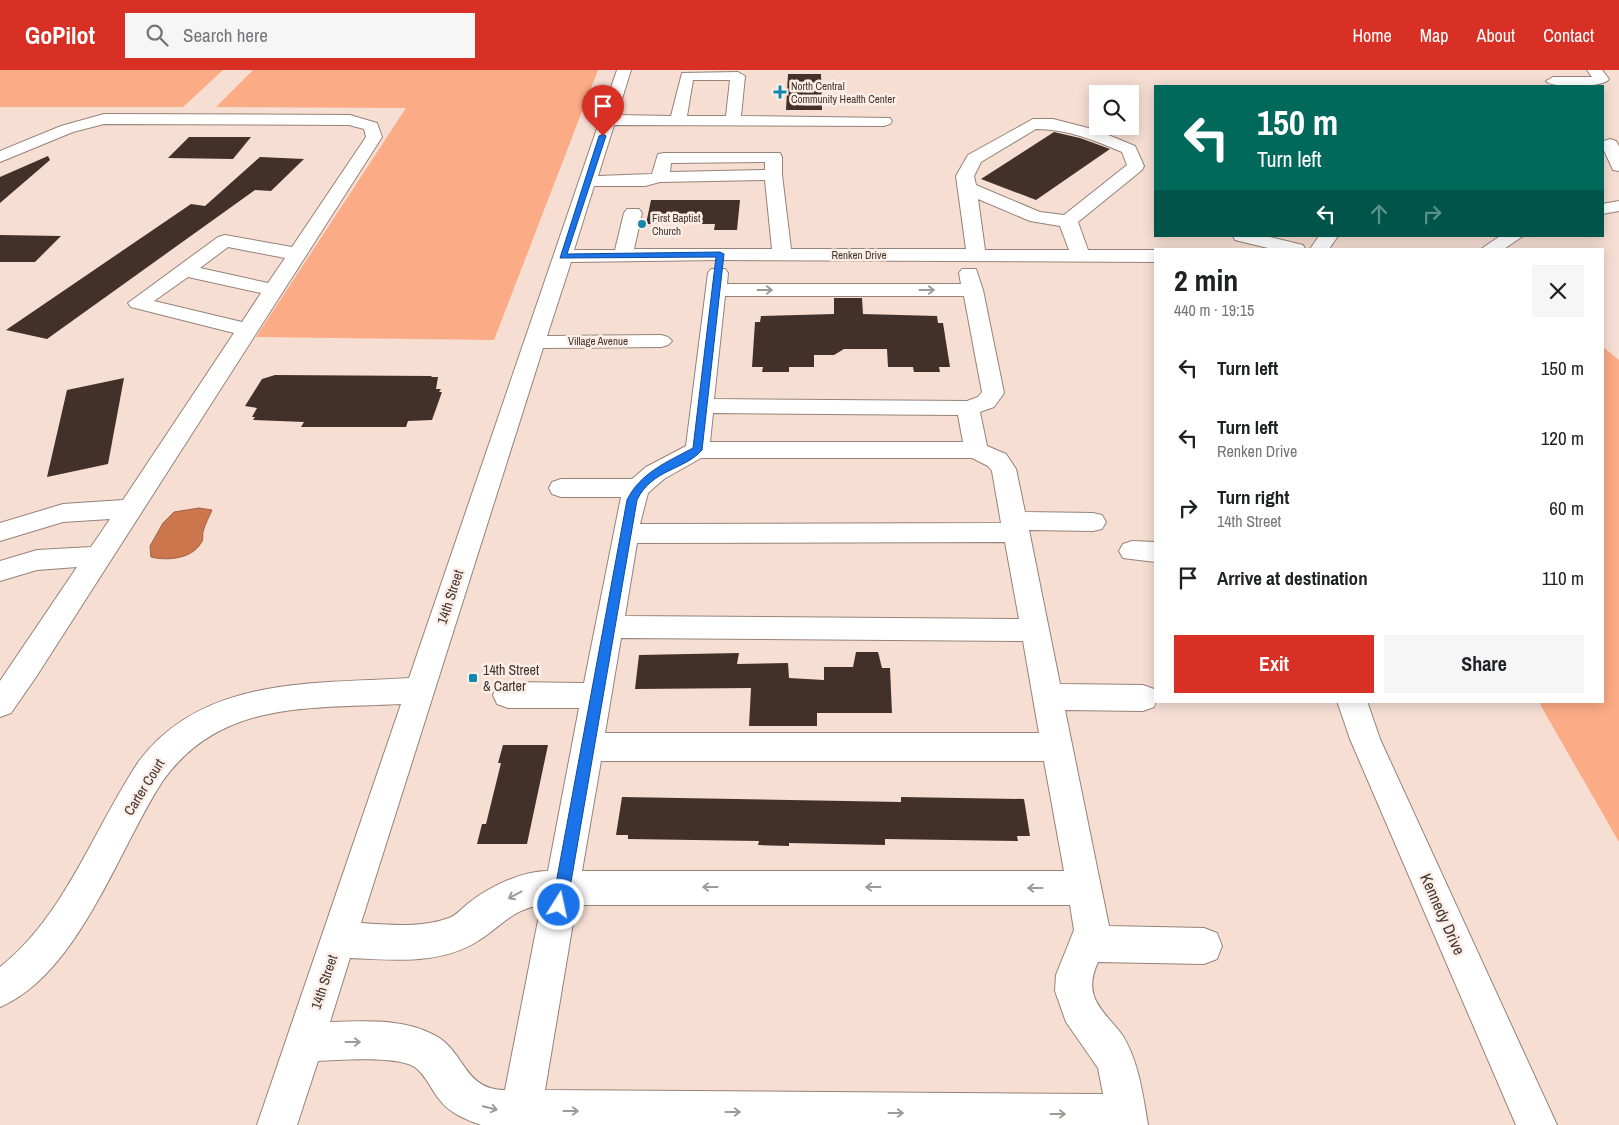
<!DOCTYPE html>
<html lang="en">
<head>
<meta charset="utf-8">
<style>
	:root { --surface:#fff; --page:#f6f6f6; --text:#202124; --muted:#757577; --accent:#d93025 }
	body { margin:0; font-family:"Archivo Narrow",sans-serif; background:var(--page); color:var(--text); height:100vh; display:flex; flex-direction:column; font-size:19px; white-space:nowrap }
	* { box-sizing:border-box; margin:0 }
	p { font-size:16px; color:var(--muted) }
	.icon { flex:none; width:28px; height:28px; fill:none; stroke:currentColor; stroke-width:2; stroke-linecap:round; stroke-linejoin:round }
	.map { position:relative; flex:1; overflow:hidden }
	.side { position:absolute; left:1154px; top:178px; width:450px; height:455px; display:flex; flex-direction:column; background:var(--surface); border-radius:0px; box-shadow:0 2px 12px #0003 }
	.side>* { flex:none }
	.hud { position:absolute; left:1154px; top:15px; width:450px; height:152px; border-radius:0px; box-shadow:0 2px 12px #0003; background:#00695c; color:#fff; overflow:hidden }
	.tools { position:absolute; left:1089px; top:15px; display:grid; gap:10px }
	.tools a { display:grid; place-items:center; width:50px; height:50px; border-radius:0px; background:var(--surface); box-shadow:0 2px 12px #0003; font-size:25px }
	.pin { position:absolute; display:grid; place-items:center; width:42px; height:42px; color:#fff; margin:-51px -21px; border-radius:50% 50% 50% 0; rotate:-45deg; box-shadow:0 0 5px #0007 }
	.pin .icon { rotate:45deg }
	.me { position:absolute; width:55px; margin:-28px; rotate:10deg; stroke-linejoin:round; filter:drop-shadow(0 0 4px #0008) }
	.turn { display:flex; align-items:center; gap:18px; height:105px; padding:0 20px; font-size:22px }
	.turn .icon { width:65px; height:65px; stroke-width:2.5 }
	.turn b { display:block; font-size:35px; line-height:42px }
	.lanes { display:flex; align-items:center; height:48px; padding:0 20px; background:#0003; justify-content:center; gap:25px; direction:ltr }
	.lanes .off { opacity:.35 }
	.round { display:grid; place-items:center; flex:none; width:52px; height:52px; border-radius:0px; background:var(--page) }
	.overview { display:flex; align-items:center; justify-content:space-between; height:85px; padding:0 20px }
	h1 { font-size:30px; font-weight:800; line-height:38px }
	.button { display:flex; gap:10px; margin-top:auto; padding:10px 20px }
	.button a { flex:1; height:58px; border-radius:0px; background:var(--accent); color:#fff; font-size:20px; font-weight:800; line-height:58px; text-align:center }
	.button a+a { background:var(--page); color:var(--text) }
	ul { padding:0; list-style:none }
	li { display:flex; align-items:center; gap:15px; height:70px; padding:0 20px }
	li div { flex:1 }
	li b { display:block; font-size:19px }
	li em { font-style:normal }
	header { display:flex; align-items:center; gap:30px; box-sizing:border-box; height:70px; padding:0 25px; background:var(--accent); color:#fff }
	header strong { font-size:24px }
	nav { display:flex; gap:28px; margin-inline-start:auto; font-size:18px }
	.search { width:350px; height:45px; background:var(--page); display:flex; align-items:center; gap:12px; box-sizing:border-box; padding:0 18px; border-radius:0px; color:var(--muted); font-size:19px }
	.map>svg:first-child { display:block }
	.green { fill:#fbab85 }
	.water { fill:#cb764c; stroke:#a16244 }
	.building { fill:#433129 }
	.lines { fill:none; stroke-linecap:round; stroke-linejoin:round }
	.minor-casing { stroke:#978278; stroke-width:2 }
	.minor { fill:#fff; fill-rule:evenodd }
	.oneway { stroke:#9f9a98 }
	.route { fill:#1a73e8; stroke:#114b97 }
	.poi-dot { fill:#1388ad; stroke:#fcede7; stroke-width:2 }
	.labels { text-anchor:middle; dominant-baseline:central; stroke-width:5; stroke-linejoin:round; paint-order:stroke }
	.far-poi-label { font-size:11px; fill:#3f3531; stroke:#fcede7; text-anchor:start }
	.far-street-label { font-size:11px; fill:#3f3531; stroke:#fcede7 }
	.street-label { font-size:14px; fill:#3f3531; stroke:#fcede7 }
	.poi-label { font-size:14px; fill:#3f3531; stroke:#fcede7; text-anchor:start }
	.near-street-label { font-size:16px; fill:#3f3531; stroke:#fcede7 }
</style>
</head>
<body>
<header>
<strong>GoPilot</strong>
<div class="search"><svg class="icon" aria-label="search" viewBox="0 0 24 24"><circle cx="10" cy="10" r="6"/><path d="M15 15l6 6"/></svg>Search here</div>
<nav><a>Home</a><a>Map</a><a>About</a><a>Contact</a></nav>
</header>
<div class="map">
<svg width="1619" height="1055" viewBox="0 0 1619 1055">
	<rect width="100%" height="100%" fill="#f6ded3"/>
	<g class="green">
		<polygon points="0,0 223,0 183,37 0,37"/>
		<polygon points="253,0 598,0 494,270 256,267 406,38 216,37"/>
		<polygon points="1603,277 1619,290 1619,772 1541,636 1540,631 1602,631"/>
	</g>
	<path class="water" d="M 199,438 L 212,440 C 209,447 205,454 203,462 C 202,466 204,470 201,473 C 192,489 167,491 151,487 L 150,476 L 163,453 L 174,442 Z"/>
	<g class="building">
		<polygon points="788,4 821,4 822,40 786,40"/>
		<polygon points="1054,62 1080,68 1110,79 1036,130 981,109"/>
		<polygon points="189,67 251,67 233,89 168,88"/>
		<polygon points="48,86 50,90 0,133 0,107"/>
		<polygon points="260,87 304,89 271,121 255,120 47,269 6,260 191,134 205,136"/>
		<polygon points="651,130 740,130 737,160 714,160 715,154 646,154"/>
		<polygon points="0,165 61,166 35,192 0,192"/>
		<polygon points="834,228 862,228 863,244 937,246 938,253 943,253 950,297 939,297 940,302 914,302 913,297 888,297 887,279 844,279 834,285 814,285 814,297 789,297 789,302 762,302 763,297 752,297 755,252 760,252 761,246 834,244"/>
		<polygon points="275,305 432,306 431,307 438,307 436,319 441,319 439,322 442,322 432,350 408,351 406,357 301,357 304,352 253,350 255,347 252,347 257,338 245,336 262,309"/>
		<polygon points="124,308 108,394 47,407 67,320"/>
		<polygon points="856,582 878,582 882,598 890,598 892,643 817,643 817,656 749,656 751,618 635,619 639,585 739,583 737,594 788,593 789,608 824,610 824,597 853,597"/>
		<polygon points="503,675 548,675 527,774 477,774 482,754 486,754 501,693 498,693"/>
		<polygon points="622,727 901,732 901,727 1024,729 1030,766 1017,766 1018,771 885,769 885,775 789,773 789,776 758,775 759,771 628,769 628,765 616,765"/>
	</g>
	<g class="lines">
		<g class="minor-casing">
			<g id="minor">
				<path d="M 617,0 L 631,0 L 617,45 L 671,46 L 682,3 L 738,2 L 745,6 L 741,46 L 890,48 L 892,51 L 890,54 L 884,56 L 614,55 L 598,106 L 652,104 L 658,84 L 664,83 L 780,83 L 782,87 L 782,105 L 791,179 L 966,179 L 956,106 L 968,85 L 1033,49 L 1053,49 L 1096,60 L 1135,76 L 1144,96 L 1142,100 L 1078,152 L 1088,180 L 1155,180 L 1155,192 L 720,190 L 571,192 L 547,266 L 661,265 L 668,267 L 672,271 L 668,275 L 661,277 L 543,278 L 361,853 C 389,855 422,858 449,848 C 457,845 463,837 470,832 C 491,816 522,801 548,801 L 579,638 L 508,638 L 497,634 L 493,625 L 497,616 L 508,612 L 584,613 L 621,427 L 561,427 L 552,424 L 549,418 L 552,412 L 561,409 L 632,409 L 646,397 L 686,376 L 708,203 L 711,199 L 725,199 L 728,203 L 727,214 L 961,214 L 959,203 L 962,199 L 976,199 L 983,220 L 1004,323 L 994,337 L 980,342 L 987,376 L 1006,384 L 1016,399 L 1025,442 L 1093,443 L 1102,445 L 1106,452 L 1102,459 L 1093,461 L 1029,460 L 1060,614 L 1143,615 L 1154,619 C 1157,625 1156,632 1154,637 L 1143,641 L 1065,640 L 1109,856 L 1204,858 L 1217,863 L 1222,876 L 1217,889 L 1204,894 L 1098,892 C 1093,903 1090,914 1094,926 C 1099,941 1114,953 1123,966 C 1139,993 1143,1025 1148,1055 L 481,1055 C 465,1049 449,1043 439,1029 C 431,1019 426,1006 416,998 C 400,985 339,990 318,991 L 297,1055 L 257,1055 L 401,634 C 311,639 220,629 162,712 C 118,780 78,904 0,937 L 0,897 C 65,846 94,758 139,691 C 203,606 314,614 409,608 ZM 693,10 L 730,10 L 726,46 L 687,46 ZM 1036,59 C 1067,59 1094,70 1122,82 L 1127,95 L 1064,145 L 1040,142 L 976,115 L 974,106 L 981,92 ZM 765,92 L 765,100 L 670,102 L 671,93 ZM 765,110 L 772,179 L 634,179 L 642,143 L 639,139 L 627,139 L 624,143 L 615,180 L 574,180 L 594,116 L 645,116 L 660,112 ZM 978,129 L 1030,151 L 1060,156 L 1069,180 L 985,180 ZM 725,226 L 964,226 L 982,322 L 978,327 L 967,331 L 714,329 ZM 713,343 L 958,345 L 963,372 L 710,372 ZM 701,388 L 972,388 L 988,396 L 992,401 L 1001,453 L 640,454 L 648,423 L 664,409 ZM 1005,472 L 1019,549 L 625,546 L 637,473 ZM 621,568 L 1023,571 L 1039,663 L 605,663 ZM 601,691 L 1044,691 L 1064,801 L 582,801 ZM 541,835 L 505,1020 C 464,1020 465,982 436,966 C 405,948 365,951 330,952 L 350,888 C 393,890 440,895 478,871 C 502,856 511,840 541,835 ZM 576,835 L 1070,835 L 1074,860 L 1056,905 L 1055,921 L 1066,952 L 1098,998 L 1103,1024 L 545,1020 Z"/>
				<path d="M 1587,0 L 1602,0 L 1609,9 C 1603,18 1552,19 1546,11 L 1553,7 L 1592,7 Z"/>
				<path d="M 104,44 L 350,45 L 377,53 L 382,67 L 36,607 L 11,643 L 0,647 L 0,611 L 77,497 L 37,500 L 0,511 L 0,491 L 37,480 L 91,477 L 110,449 L 63,452 L 0,471 L 0,453 L 63,434 L 123,430 L 234,263 L 131,237 L 128,233 L 218,167 L 225,165 L 292,177 L 366,67 L 364,59 L 349,55 L 104,54 L 73,62 L 0,92 L 0,81 L 61,56 ZM 228,177 L 285,188 L 268,213 L 200,198 ZM 188,207 L 261,223 L 242,252 L 154,231 Z"/>
				<polygon points="1610,69 1616,71 1619,76 1619,101 1613,100 1602,76 1604,71"/>
				<polygon points="1619,131 1619,141 1602,144 1602,134"/>
				<polygon points="1233,166 1266,166 1303,175 1305,179 1272,179 1235,170"/>
				<polygon points="1319,166 1338,166 1329,179 1310,179"/>
				<polygon points="1500,166 1523,166 1504,179 1481,179"/>
				<polygon points="1132,471 1155,472 1155,492 1123,488 1119,481 1123,474"/>
				<polygon points="1337,631 1367,631 1380,669 1557,1055 1516,1055 1350,669"/>
			</g>
		</g>
		<use href="#minor" class="minor"/>
	</g>
	<defs><path id="oneway-shaft" d="M-6 0H5M1.5-3L5.5 0L1.5 3" fill="none" stroke-width="1.6" stroke-linecap="round" stroke-linejoin="round" transform="scale(1.25)"/></defs>
	<g class="oneway">
		<use href="#oneway-shaft" transform="translate(765 220)"/>
		<use href="#oneway-shaft" transform="translate(927 220)"/>
		<use href="#oneway-shaft" transform="translate(710 817) rotate(-180)"/>
		<use href="#oneway-shaft" transform="translate(873 817) rotate(-180)"/>
		<use href="#oneway-shaft" transform="translate(1035 818) rotate(-180)"/>
		<use href="#oneway-shaft" transform="translate(515 825) rotate(152)"/>
		<use href="#oneway-shaft" transform="translate(353 972)"/>
		<use href="#oneway-shaft" transform="translate(490 1038) rotate(14)"/>
		<use href="#oneway-shaft" transform="translate(571 1041)"/>
		<use href="#oneway-shaft" transform="translate(733 1042)"/>
		<use href="#oneway-shaft" transform="translate(896 1043)"/>
		<use href="#oneway-shaft" transform="translate(1058 1044)"/>
	</g>
	<path class="route" d="M 603,64 L 606,66 L 567,184 L 720,182 L 724,184 L 702,380 C 685,400 652,399 637,430 L 567,835 L 564,840 L 559,842 L 554,840 L 552,835 L 627,430 C 640,403 667,392 693,378 L 716,187 L 560,188 L 599,66 Z"/>
	<g class="poi-dot">
		<path d="M777.5 14.5h5v5h5v5h-5v5h-5v-5h-5v-5h5z"/>
		<circle cx="642" cy="154" r="5"/>
		<rect x="468" y="603" width="10" height="10" rx="2.5"/>
	</g>
	<g class="labels">
		<g class="far-poi-label">
			<text x="791" y="16">North Central<tspan x="791" dy="13">Community Health Center</tspan></text>
			<text x="652" y="148">First Baptist<tspan x="652" dy="13">Church</tspan></text>
		</g>
		<g class="far-street-label">
			<text x="859" y="185">Renken Drive</text>
			<text x="598" y="271">Village Avenue</text>
		</g>
		<g class="street-label">
			<text transform="translate(450 527) rotate(-72)">14th Street</text>
			<text transform="translate(144 717) rotate(-58)">Carter Court</text>
			<text transform="translate(324 912) rotate(-72)">14th Street</text>
		</g>
		<g class="poi-label">
			<text x="483" y="600">14th Street<tspan x="483" dy="16">&amp; Carter</tspan></text>
		</g>
		<g class="near-street-label">
			<text transform="translate(1443 844) rotate(66)">Kennedy Drive</text>
		</g>
	</g>
</svg>
<div class="tools">
<a><svg class="icon" aria-label="search" viewBox="0 0 24 24"><circle cx="10" cy="10" r="6"/><path d="M15 15l6 6"/></svg></a>
</div>
<div class="pin" style="left:603px;top:66px;background:#d93025"><svg class="icon" aria-label="arrive" viewBox="0 0 24 24"><path d="M6 21V4h12l-3 4 3 4H6"/></svg></div>
<svg class="me" style="left:559px;top:835px" viewBox="-20 -20 40 40"><circle r="17" fill="#1a73e8" stroke="#fff" stroke-width="3"/><path d="M0-11L8 9 0 5-8 9z" fill="#fff"/></svg>
<div class="hud">
<div class="turn"><svg class="icon" aria-label="left" viewBox="0 0 24 24"><path d="M17 20v-9H6M10 6l-5 5 5 5"/></svg><div><b>150 m</b>Turn left</div></div>
<div class="lanes"><svg class="icon" aria-label="left" viewBox="0 0 24 24"><path d="M17 20v-9H6M10 6l-5 5 5 5"/></svg><svg class="icon off" aria-label="ahead" viewBox="0 0 24 24"><path d="M12 20V5M6 11l6-6 6 6"/></svg><svg class="icon off" aria-label="right" viewBox="0 0 24 24"><path d="M7 20v-9h11M14 6l5 5-5 5"/></svg></div>
</div>
<section class="side">
<div class="overview"><div><h1>2 min</h1><p>440 m · 19:15</p></div><a class="round"><svg class="icon" aria-label="close" viewBox="0 0 24 24"><path d="M6 6l12 12M18 6L6 18"/></svg></a></div>
<ul>
<li><svg class="icon" aria-label="left" viewBox="0 0 24 24"><path d="M17 20v-9H6M10 6l-5 5 5 5"/></svg><div><b>Turn left</b></div><em>150 m</em></li>
<li><svg class="icon" aria-label="left" viewBox="0 0 24 24"><path d="M17 20v-9H6M10 6l-5 5 5 5"/></svg><div><b>Turn left</b><p>Renken Drive</p></div><em>120 m</em></li>
<li><svg class="icon" aria-label="right" viewBox="0 0 24 24"><path d="M7 20v-9h11M14 6l5 5-5 5"/></svg><div><b>Turn right</b><p>14th Street</p></div><em>60 m</em></li>
<li><svg class="icon" aria-label="arrive" viewBox="0 0 24 24"><path d="M6 21V4h12l-3 4 3 4H6"/></svg><div><b>Arrive at destination</b></div><em>110 m</em></li>
</ul>
<div class="button"><a>Exit</a><a>Share</a></div>
</section>
</div>
</body>
</html>
